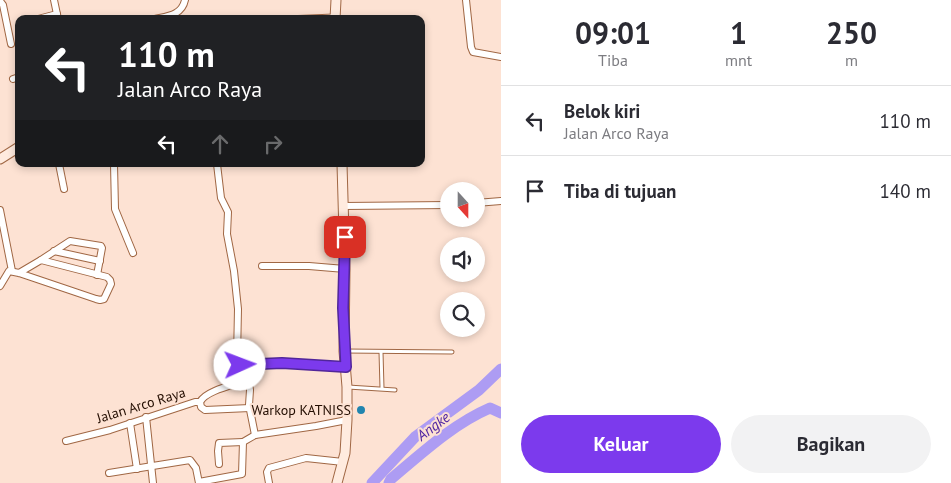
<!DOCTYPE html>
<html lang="id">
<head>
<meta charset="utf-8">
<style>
	:root { --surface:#fff; --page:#f2f2f3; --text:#2b2b33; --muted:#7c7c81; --line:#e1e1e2; --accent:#7c3aed }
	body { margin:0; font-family:"PT Sans",sans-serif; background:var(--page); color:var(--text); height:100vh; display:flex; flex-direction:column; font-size:19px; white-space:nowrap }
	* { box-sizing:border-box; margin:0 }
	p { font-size:16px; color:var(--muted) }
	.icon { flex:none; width:28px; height:28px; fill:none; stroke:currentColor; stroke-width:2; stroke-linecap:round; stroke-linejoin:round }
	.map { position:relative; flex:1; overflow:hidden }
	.details { display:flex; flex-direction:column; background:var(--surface); width:450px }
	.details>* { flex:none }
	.top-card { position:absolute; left:15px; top:15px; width:410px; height:152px; border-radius:10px; box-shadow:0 2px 8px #0003; background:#202124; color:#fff; overflow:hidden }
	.needle { width:32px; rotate:159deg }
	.controls { position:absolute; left:440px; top:182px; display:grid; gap:10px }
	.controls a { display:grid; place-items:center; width:45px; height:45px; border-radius:50%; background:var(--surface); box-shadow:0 2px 8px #0003; font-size:25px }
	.pin { position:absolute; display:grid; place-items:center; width:42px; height:42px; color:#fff; margin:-21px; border-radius:10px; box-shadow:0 2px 8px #0006 }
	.me { position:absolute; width:55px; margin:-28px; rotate:88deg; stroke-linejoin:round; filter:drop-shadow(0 0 4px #0008) }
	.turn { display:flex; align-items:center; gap:18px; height:105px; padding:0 20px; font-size:22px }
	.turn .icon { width:65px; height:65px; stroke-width:2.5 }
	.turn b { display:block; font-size:35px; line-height:42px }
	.lanes { display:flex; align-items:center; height:48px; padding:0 20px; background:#0003; justify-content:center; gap:25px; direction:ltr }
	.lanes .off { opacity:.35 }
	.eta { display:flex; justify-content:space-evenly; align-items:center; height:85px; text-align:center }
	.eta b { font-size:30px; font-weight:800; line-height:35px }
	.primary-button { display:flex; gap:10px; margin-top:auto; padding:10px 20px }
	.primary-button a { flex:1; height:58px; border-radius:30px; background:var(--accent); color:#fff; font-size:20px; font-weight:800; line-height:58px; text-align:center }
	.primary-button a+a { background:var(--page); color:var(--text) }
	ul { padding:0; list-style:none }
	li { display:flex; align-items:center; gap:15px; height:70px; padding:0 20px; border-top:1px solid var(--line) }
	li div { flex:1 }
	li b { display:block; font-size:19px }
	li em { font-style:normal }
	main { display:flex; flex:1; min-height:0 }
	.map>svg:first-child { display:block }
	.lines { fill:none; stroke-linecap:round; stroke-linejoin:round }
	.river { stroke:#ad9cf3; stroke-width:11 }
	.service-casing { stroke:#a06744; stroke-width:5 }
	.minor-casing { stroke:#a06744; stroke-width:8 }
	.secondary-casing { stroke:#a06744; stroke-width:11 }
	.service { stroke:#fff; stroke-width:3 }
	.minor { stroke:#fff; stroke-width:6 }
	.secondary { stroke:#ffebdf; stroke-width:9 }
	.route-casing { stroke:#51269a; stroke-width:12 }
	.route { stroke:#7c3aed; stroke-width:9 }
	.poi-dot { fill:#2185af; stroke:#fde2d3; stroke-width:2 }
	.labels { text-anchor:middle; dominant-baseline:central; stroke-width:4; stroke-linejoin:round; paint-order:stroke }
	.street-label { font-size:14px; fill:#240e02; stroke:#fde2d3 }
	.poi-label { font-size:14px; fill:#240e02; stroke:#fde2d3; text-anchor:end }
	.water-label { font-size:15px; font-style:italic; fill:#5126a3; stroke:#fde2d3 }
</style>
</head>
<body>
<main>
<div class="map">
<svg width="501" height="483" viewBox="0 0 501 483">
	<rect width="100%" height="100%" fill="#fde2d3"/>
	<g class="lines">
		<g class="river">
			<polyline points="372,483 415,437 479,390 501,369"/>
			<path d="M 389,483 L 391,479 C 422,453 453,424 490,408 L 501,413"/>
		</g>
		<g class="service-casing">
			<g id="service">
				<polyline points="286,18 334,16"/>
				<polyline points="345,351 452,352"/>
				<polyline points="381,352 382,388"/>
				<polyline points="348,387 395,390"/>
			</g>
		</g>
		<g class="minor-casing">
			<g id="minor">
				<polyline points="54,0 58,19"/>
				<polyline points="466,0 471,47 473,52 501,57"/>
				<polyline points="0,1 3,5 11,44"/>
				<polyline points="38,19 57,14"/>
				<path d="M 155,19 C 168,16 182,15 185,0"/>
				<polyline points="13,79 19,77"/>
				<polyline points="59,164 64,189"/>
				<polyline points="114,164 115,209 133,253"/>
				<polyline points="217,164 221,198 228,212 227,234 234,271 238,309 237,357 240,365 246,365"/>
				<polyline points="476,203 501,201"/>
				<polyline points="344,206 449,205"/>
				<polyline points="0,210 12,271"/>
				<polyline points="54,251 100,261"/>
				<polyline points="41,260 70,241 101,246 102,248 97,275"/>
				<polyline points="262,266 309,266 345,269"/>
				<polyline points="0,286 9,271 19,273 96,299 100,300 104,299 111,284 110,280 107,277 41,260 19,273"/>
				<path d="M 200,402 C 206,390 235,385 248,380"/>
				<polyline points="146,417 153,483"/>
				<polyline points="130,423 137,469"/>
				<polyline points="255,435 249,405 250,390 246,365 282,363 346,367"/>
				<polyline points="66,441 110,430 195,402 200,402 201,407 205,410 250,408"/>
				<polyline points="219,464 218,451 219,443 243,442"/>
				<polyline points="109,473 190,460 196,468 199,483"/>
				<polyline points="199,482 242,474 243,442 255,435 316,426 347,420"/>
				<polyline points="269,483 267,472 269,468 306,458 343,462"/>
			</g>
		</g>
		<g class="secondary-casing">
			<g id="secondary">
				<polyline points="335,19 336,0"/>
				<polyline points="0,159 19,147"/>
				<polyline points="337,483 345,453 347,420 347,387 344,351 345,269 342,164"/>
			</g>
		</g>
		<use href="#service" class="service"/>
		<use href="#minor" class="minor"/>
		<use href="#secondary" class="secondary"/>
	</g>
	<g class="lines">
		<g class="route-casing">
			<polyline id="route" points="240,365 282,363 346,367 343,308 345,237"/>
		</g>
		<use href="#route" class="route"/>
	</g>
	<circle class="poi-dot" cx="361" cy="410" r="5"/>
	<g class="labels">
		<g class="street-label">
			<text transform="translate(141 405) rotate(-17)">Jalan Arco Raya</text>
		</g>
		<g class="poi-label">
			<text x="351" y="410">Warkop KATNISS</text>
		</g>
		<g class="water-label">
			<text transform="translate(433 426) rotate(-37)">Angke</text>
		</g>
	</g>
</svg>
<div class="controls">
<a><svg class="needle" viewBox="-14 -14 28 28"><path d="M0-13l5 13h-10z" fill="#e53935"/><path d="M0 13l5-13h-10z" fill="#7c7c81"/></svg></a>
<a><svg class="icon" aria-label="sound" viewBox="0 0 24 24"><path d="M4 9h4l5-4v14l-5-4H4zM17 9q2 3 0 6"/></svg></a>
<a><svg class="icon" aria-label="search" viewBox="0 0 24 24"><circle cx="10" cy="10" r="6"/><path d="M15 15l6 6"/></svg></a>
</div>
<div class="pin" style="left:345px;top:237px;background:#d93025"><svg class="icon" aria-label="arrive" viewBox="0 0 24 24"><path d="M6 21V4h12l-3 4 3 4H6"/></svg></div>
<svg class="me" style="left:240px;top:365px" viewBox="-20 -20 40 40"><circle r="19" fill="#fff"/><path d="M0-13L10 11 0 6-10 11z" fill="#7c3aed"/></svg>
<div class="top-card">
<div class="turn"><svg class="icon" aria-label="left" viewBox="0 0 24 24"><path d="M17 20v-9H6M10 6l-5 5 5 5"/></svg><div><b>110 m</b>Jalan Arco Raya</div></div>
<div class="lanes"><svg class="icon" aria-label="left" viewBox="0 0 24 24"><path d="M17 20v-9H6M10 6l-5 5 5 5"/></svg><svg class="icon off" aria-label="ahead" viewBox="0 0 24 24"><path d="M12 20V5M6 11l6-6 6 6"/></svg><svg class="icon off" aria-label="right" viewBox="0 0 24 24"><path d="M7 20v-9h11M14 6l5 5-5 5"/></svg></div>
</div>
</div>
<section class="details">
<div class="eta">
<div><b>09:01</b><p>Tiba</p></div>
<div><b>1</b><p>mnt</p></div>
<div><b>250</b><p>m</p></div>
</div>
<ul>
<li><svg class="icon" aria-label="left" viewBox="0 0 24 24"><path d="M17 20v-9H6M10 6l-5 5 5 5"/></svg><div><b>Belok kiri</b><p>Jalan Arco Raya</p></div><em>110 m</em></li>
<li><svg class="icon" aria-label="arrive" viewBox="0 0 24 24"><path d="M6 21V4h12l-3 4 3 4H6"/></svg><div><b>Tiba di tujuan</b></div><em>140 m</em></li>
</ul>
<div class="primary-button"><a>Keluar</a><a>Bagikan</a></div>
</section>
</main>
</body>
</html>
